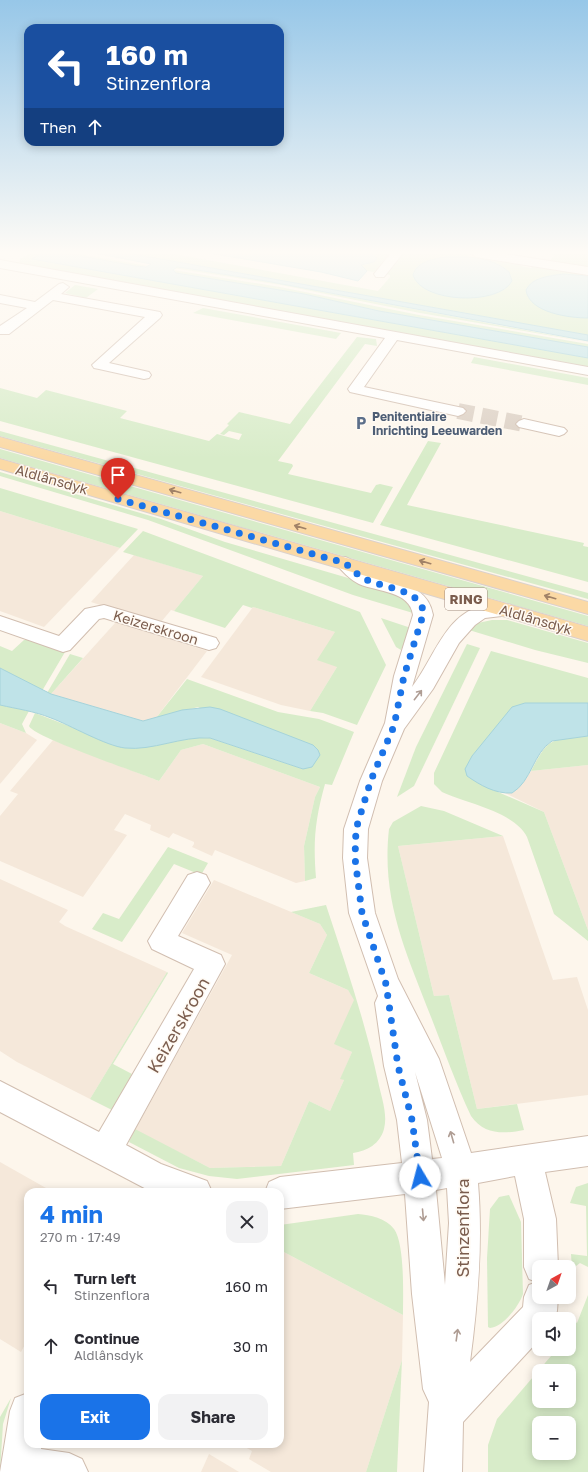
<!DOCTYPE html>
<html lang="en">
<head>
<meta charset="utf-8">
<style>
	:root { --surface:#fff; --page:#f2f2f3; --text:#2b2b33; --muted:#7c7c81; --accent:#1a73e8 }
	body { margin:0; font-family:"Golos Text",sans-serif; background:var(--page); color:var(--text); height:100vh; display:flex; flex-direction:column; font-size:15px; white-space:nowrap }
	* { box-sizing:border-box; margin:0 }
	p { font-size:13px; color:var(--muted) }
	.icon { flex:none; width:22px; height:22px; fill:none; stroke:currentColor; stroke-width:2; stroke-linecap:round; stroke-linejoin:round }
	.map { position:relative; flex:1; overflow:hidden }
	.details { position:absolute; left:24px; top:1188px; width:260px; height:260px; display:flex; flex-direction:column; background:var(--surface); border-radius:12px; box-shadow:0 2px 10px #0003 }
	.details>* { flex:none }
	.banner { position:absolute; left:24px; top:24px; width:260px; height:122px; border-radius:12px; box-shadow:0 2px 10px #0003; background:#1a4fa0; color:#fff; overflow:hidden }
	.needle { width:26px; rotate:40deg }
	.fabs { position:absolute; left:532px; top:1260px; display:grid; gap:8px }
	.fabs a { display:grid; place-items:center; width:44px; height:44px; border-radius:8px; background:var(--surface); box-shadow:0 2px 10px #0003; font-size:20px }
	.pin { position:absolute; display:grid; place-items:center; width:34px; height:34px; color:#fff; margin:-41px -17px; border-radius:50% 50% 50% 0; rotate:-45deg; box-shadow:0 0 4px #0007 }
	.pin .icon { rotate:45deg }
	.me { position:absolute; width:44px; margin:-22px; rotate:352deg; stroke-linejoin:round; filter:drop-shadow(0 0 3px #0008) }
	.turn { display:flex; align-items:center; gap:14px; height:84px; padding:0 16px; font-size:18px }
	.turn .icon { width:52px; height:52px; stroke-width:2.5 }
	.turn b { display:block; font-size:28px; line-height:34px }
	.then { display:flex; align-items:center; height:38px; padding:0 16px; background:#0003; gap:8px; font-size:15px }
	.round { display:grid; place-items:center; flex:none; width:42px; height:42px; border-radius:12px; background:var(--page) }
	.head { display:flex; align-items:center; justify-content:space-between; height:68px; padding:0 16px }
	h1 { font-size:24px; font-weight:700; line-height:30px; color:var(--accent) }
	.action { display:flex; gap:8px; margin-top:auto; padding:8px 16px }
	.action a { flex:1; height:46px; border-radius:12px; background:var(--accent); color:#fff; font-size:16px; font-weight:700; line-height:46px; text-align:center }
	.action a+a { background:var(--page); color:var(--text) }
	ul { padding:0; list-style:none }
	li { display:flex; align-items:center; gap:12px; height:60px; padding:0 16px }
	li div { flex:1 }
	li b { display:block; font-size:15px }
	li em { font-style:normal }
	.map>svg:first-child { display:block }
	.residential { fill:#f5e8da }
	.green { fill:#d8ecc9; fill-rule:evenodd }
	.water { fill:#bfe3e8; stroke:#a5d3da }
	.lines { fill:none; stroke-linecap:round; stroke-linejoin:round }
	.minor-tunnel { stroke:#dcd0c4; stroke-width:16; stroke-dasharray:16 8; stroke-linecap:butt }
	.minor-casing { stroke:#d1beb0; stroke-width:2 }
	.major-casing { stroke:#dad1cd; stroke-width:2 }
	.minor { fill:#fff; fill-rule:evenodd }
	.major { fill:#fbd9a5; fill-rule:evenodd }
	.oneway { stroke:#a18267 }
	.oneway2 { stroke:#af9d94 }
	.route { stroke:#1a73e8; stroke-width:7; stroke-dasharray:0 12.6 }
	.labels { text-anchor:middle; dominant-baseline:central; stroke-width:3; stroke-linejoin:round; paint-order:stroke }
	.far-service-label { font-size:12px; font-weight:bold; fill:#4e5e75; stroke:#fffaf3; text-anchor:start }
	.shield { fill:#fffaf3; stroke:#a28b7f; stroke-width:1 }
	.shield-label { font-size:13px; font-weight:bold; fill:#7a5c4d }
	.street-label { font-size:14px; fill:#7a5c4d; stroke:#fffaf3 }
	.near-street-label { font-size:17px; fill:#7a5c4d; stroke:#fffaf3 }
</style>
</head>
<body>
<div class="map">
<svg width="588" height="1472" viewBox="0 0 588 1472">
	<rect width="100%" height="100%" fill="#fdf6ec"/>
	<g class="residential">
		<polygon points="0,511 120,548 44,627 0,611"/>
		<polygon points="134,555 203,576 174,611 171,610 161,622 158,624 91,602"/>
		<polygon points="253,607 335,632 337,667 310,711 281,705 201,677"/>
		<polygon points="116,622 207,651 156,718 143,721 51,694"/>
		<polygon points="0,723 26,733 37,740 0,784"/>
		<polygon points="53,740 159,781 181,750 203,744 320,787 315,797 304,846 305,881 296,883 215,850 212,856 192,847 194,844 194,842 173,833 169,838 150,830 151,825 125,814 114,830 127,835 83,897 0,861 0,816 18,794 10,791"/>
		<polygon points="588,765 588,930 544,812 505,793 512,793 526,779 531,771"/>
		<polygon points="503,836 553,980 577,977 588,1010 588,1095 477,1109 449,995 434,996 398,846"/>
		<polygon points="0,879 68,910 59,922 65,926 167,972 90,1099 17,1062 0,1051"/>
		<polygon points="214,880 320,924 327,935 309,973 348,990 355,1000 335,1044 352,1052 341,1078 344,1080 330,1111 309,1101 281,1166 210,1168 135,1130 232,955 182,933"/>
		<polygon points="0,1162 53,1192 28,1192 28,1339 21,1352 0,1339"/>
		<polygon points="280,1250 403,1315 402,1360 366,1472 271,1472 249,1459 252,1451 240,1444 280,1444"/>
		<polygon points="209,1454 239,1472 201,1472"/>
	</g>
	<g class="green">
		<polygon points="31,253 41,253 32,259 588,358 588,367 19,264 20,259"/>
		<polygon points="64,253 74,253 148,266 135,266"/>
		<path d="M 127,253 L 169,253 L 378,291 L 390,277 L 390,275 L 386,274 L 403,254 L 458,253 L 470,255 L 469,257 L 446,257 L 430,260 L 449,296 C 469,298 488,299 505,289 L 511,277 C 504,265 492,262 479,259 L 481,257 L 522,263 L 521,266 L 531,268 L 533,265 L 583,273 L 582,275 L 553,275 L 538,279 L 553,313 L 588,318 L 588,335 Z"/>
		<polygon points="371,253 390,253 374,272 367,271 360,265 366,265 374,254"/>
		<polygon points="547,253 588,253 588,268 549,262 554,255"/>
		<polygon points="177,267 266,281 588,342 420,313 281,285 173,268"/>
		<polygon points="173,270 280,287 419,315 588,344 588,347 379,311 304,294 176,273"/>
		<polygon points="75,285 98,289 86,298 65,293"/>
		<polygon points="203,308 341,333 336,339 193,313"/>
		<polygon points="357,337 376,339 377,346 365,344 278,461 292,464 293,466 288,474 371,493 376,485 380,484 393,487 373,523 0,421 0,388 37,398 46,390 127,411 120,418 209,441 217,434 239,440 242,434 229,431 224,435 220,434 229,425 227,424 239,412 290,424"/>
		<polygon points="474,357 588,378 588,385 471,363"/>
		<polygon points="0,431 588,593 588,599 0,436"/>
		<polygon points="428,441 441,443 407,505 584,543 583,546 588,547 588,582 380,525"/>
		<polygon points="0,449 588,616 588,626 0,458"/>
		<polygon points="0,472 161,519 225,542 379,587 408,600 413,613 353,595 148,520 0,476"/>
		<polygon points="0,488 138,529 120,548 0,511"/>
		<polygon points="143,531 360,612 386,665 357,725 323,713 310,711 337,667 317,660 335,632 253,607 252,608 243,605 225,628 174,611 203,576 123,552"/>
		<polygon points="381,618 411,628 401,650 396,647"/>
		<polygon points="492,620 507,620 588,643 588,663 535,650 469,630 478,623"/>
		<polygon points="24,640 31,640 65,652 42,691 0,668 0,646 12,651"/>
		<polygon points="467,644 480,648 414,786 397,797 416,747"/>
		<path d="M 491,651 L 588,678 L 588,703 L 525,703 L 472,756 L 498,792 L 544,812 L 588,930 L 588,941 L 554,914 L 527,837 C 515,812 466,803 442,792 L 434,784 L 434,773 Z"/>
		<polygon points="70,654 83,658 51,694 47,693"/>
		<path d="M 187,679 L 278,712 L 319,719 L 354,732 L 332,785 L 325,784 C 315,820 313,841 316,878 L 305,881 L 304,846 L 315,797 L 320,787 L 203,744 L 181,750 L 159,781 C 140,773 33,737 29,726 L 35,713 L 126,748 L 148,746 L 196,737 L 210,738 L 303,769 L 198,707 L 156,718 Z"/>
		<polygon points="0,705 29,711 22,724 26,733 0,723"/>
		<path d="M 588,736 L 588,765 L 531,771 C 550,735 550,741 588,736 Z"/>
		<path d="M 421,806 L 444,811 L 503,836 L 398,846 L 434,996 L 449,995 L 477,1109 L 517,1104 L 524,1130 C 504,1134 484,1135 471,1116 C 456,1084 444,1050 431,1017 C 406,952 381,900 389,829 L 393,822 Z"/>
		<polygon points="168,847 208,863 201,875 174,864 122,942 92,929 103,913 119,919"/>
		<path d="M 326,905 C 345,963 365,1021 378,1081 C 381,1096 388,1114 384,1129 C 380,1144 367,1151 353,1153 L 354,1165 L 237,1179 L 209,1176 L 179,1168 L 129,1142 L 135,1129 L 210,1168 L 281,1166 L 309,1101 L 330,1111 L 344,1080 L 340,1079 L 352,1052 L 334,1044 L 354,1000 L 348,990 L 309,973 L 327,935 L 320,924 L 291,912 Z"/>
		<polygon points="167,972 168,973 113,1064 132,1074 112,1110 90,1099"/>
		<polygon points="588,1183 588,1267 580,1263 572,1269 571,1254 587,1256 586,1206 570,1203 576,1187"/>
		<path d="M 509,1195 L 521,1222 L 523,1294 C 519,1306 503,1327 490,1328 L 488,1327 L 487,1258 L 490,1209 L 499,1197 Z"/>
		<path d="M 358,1214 C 370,1215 386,1218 394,1229 C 405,1244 403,1296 403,1315 L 280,1250 L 280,1225 Z"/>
		<path d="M 588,1295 L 588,1472 L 488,1472 L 488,1445 L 497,1419 L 557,1349 L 569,1349 L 569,1326 L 571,1319 L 577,1323 ZM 539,1371 L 569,1371 L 569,1401 L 539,1401 ZM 539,1423 L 569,1423 L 569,1453 L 539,1453 Z"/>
		<polygon points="402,1360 397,1472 366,1472"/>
		<polygon points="11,1398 3,1424 0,1472 0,1417"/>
	</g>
	<g class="water">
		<polygon points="41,253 64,253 135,266 146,267 151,264 95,253 127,253 588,335 588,341 266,281 185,268 177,267 173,270 176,273 304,294 379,311 588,347 588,358 32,259"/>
		<polygon points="209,253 371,253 377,258 374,262 361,265 367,271 358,281 321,272"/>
		<path d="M 446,257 C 467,256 492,257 509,272 L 512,281 C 499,306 421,303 413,275 C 417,261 434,259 446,257 Z"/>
		<path d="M 563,274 L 588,276 L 588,318 C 570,318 529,313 526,290 C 532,277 550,276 563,274 Z"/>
		<path d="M 0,668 L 51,694 L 143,721 L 182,710 L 210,707 L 220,709 L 313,745 L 318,750 L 320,755 L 312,767 L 303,769 L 210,738 C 181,736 153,751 125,748 C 106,746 70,725 51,718 C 34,711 17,709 0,705 Z"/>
		<path d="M 525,703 L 588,703 L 588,736 L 552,741 C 533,753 532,781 512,793 C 495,794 480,785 467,776 L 465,769 L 472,756 L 512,707 Z"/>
	</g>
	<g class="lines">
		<polyline class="minor-tunnel" points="458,411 524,424"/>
		<g class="minor-casing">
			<g id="minor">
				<polygon points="391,253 403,253 384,277 376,277 374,274"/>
				<polygon points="470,253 499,253 588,267 588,275 476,257"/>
				<polygon points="0,260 588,367 588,375 397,340 364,387 463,408 466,411 463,414 458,416 350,392 348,389 385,338 0,268"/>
				<polygon points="63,283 69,287 61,294 160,312 162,315 160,318 109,363 149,372 151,375 149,378 144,379 99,369 94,368 92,365 145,317 53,300 9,334 0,334 0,326 27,308 0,303 0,295 35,302 59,284"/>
				<polygon points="524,419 564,428 567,431 564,434 559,436 519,427 516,424 519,421"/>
				<path d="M 345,557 C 355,560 361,569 370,574 C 394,587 427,581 433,615 L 412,687 C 435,658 446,609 489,605 C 497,604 503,603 511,605 L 514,610 L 511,615 L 485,618 L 475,625 L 459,643 L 433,689 L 404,729 L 382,781 L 368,829 L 367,858 L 375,913 L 398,979 L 439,1059 L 471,1153 L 588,1136 L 588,1166 L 545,1172 L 556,1219 L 558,1267 L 539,1267 L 539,1297 L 558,1297 L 557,1311 L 554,1319 L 539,1319 L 539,1340 L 463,1422 L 462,1472 L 424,1472 L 429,1402 L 423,1389 L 412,1294 L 405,1194 L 280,1209 L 280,1192 L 265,1192 L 269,1182 L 280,1177 L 402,1163 L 397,1120 L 384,1066 L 375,1003 L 378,996 L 349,913 L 343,858 L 344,829 L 360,781 L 385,723 L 394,676 L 413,615 C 410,591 378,592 359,584 C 351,580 341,571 336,563 L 339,559 ZM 415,1072 L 442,1158 L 432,1159 L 427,1120 ZM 515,1176 L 524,1219 L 524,1267 L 529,1279 L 537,1282 L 529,1285 L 524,1297 L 523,1307 L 470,1362 C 478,1302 483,1243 478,1183 ZM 447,1188 L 449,1223 L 445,1285 L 436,1190 Z"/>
				<polygon points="104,605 216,638 219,643 216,648 209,650 104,618 99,619 70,650 63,652 0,630 0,616 59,636 85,609"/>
				<polygon points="197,872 206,875 210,883 178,936 221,955 225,964 126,1145 161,1164 207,1181 212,1192 152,1192 0,1112 0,1081 99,1132 194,969 152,949 148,941 188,875"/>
				<polygon points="28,1393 28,1444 42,1444 41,1449 69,1453 82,1459 88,1472 0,1472 10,1411 15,1398"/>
			</g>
		</g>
		<g class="major-casing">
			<g id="major">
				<polygon points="0,437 588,602 588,614 0,447"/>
				<polygon points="0,459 588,627 588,641 0,469"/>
			</g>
		</g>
		<use href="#minor" class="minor"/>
		<use href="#major" class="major"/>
	</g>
	<defs><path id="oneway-shaft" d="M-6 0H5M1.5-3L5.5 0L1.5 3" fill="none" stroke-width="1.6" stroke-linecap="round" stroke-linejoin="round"/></defs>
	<g class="oneway">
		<use href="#oneway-shaft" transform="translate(175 491) rotate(-164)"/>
		<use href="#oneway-shaft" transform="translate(300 527) rotate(-164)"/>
		<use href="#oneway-shaft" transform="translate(425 562) rotate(-164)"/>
		<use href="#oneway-shaft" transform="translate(550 597) rotate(-164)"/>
	</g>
	<g class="oneway2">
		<use href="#oneway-shaft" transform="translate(418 695) rotate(-52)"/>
		<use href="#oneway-shaft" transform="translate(452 1137) rotate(-106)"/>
		<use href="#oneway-shaft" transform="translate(423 1215) rotate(85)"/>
		<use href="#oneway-shaft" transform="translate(457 1335) rotate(-82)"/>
	</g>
	<linearGradient id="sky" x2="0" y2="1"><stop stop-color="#97c7e8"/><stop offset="0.55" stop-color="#fefbf6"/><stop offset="1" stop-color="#fefbf6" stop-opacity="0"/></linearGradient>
	<rect width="588" height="459" fill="url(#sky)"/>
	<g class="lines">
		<path class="route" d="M 118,499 L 345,563 C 352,569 359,577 367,580 C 384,588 425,590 423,615 L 404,676 L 394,726 L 371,780 L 356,829 L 355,858 L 362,913 L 386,984 L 398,1066 L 412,1120 L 420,1177"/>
	</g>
	<defs>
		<g id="parking-bare" transform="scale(1.08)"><path d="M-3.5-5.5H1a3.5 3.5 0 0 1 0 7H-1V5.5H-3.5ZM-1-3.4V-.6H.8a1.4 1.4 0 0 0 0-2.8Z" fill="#5c6f8a" stroke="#fffaf3" stroke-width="2.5" paint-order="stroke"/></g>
	</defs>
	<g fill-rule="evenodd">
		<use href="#parking-bare" x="361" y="423"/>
	</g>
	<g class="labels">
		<g class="far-service-label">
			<text x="372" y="416">Penitentiaire<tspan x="372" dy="14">Inrichting Leeuwarden</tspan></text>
		</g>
		<rect class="shield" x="445" y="588" width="42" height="22" rx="3"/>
		<g class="shield-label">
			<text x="466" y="599">RING</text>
		</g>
		<g class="street-label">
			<text transform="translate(52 479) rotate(16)">Aldlânsdyk</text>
			<text transform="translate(536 619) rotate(16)">Aldlânsdyk</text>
			<text transform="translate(156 627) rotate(17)">Keizerskroon</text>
		</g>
		<g class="near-street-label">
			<text transform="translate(178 1025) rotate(-60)">Keizerskroon</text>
			<text transform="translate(462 1228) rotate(-90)">Stinzenflora</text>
		</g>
	</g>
</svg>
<div class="fabs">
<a><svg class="needle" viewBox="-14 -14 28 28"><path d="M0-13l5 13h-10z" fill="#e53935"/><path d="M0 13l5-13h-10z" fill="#7c7c81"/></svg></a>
<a><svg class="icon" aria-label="sound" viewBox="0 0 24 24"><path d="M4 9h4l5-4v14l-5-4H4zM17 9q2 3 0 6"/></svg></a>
<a>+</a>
<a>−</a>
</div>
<div class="pin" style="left:118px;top:499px;background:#d93025"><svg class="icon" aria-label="arrive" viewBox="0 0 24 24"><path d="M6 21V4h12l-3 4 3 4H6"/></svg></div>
<svg class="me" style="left:420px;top:1177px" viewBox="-20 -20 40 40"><circle r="19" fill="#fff"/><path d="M0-13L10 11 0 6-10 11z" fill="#1a73e8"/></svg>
<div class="banner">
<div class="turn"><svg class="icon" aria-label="left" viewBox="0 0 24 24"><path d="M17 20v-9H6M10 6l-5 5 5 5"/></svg><div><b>160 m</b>Stinzenflora</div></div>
<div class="then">Then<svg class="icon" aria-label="ahead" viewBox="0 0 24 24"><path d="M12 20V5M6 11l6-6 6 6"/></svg></div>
</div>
<section class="details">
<div class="head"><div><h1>4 min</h1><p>270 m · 17:49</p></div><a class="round"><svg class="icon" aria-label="close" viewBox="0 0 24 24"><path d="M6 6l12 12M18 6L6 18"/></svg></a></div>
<ul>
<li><svg class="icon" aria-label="left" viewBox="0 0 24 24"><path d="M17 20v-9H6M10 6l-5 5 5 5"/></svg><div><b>Turn left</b><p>Stinzenflora</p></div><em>160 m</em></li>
<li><svg class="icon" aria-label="ahead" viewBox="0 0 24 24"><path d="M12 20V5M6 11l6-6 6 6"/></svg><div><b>Continue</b><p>Aldlânsdyk</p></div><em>30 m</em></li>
</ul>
<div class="action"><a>Exit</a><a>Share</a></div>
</section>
</div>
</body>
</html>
